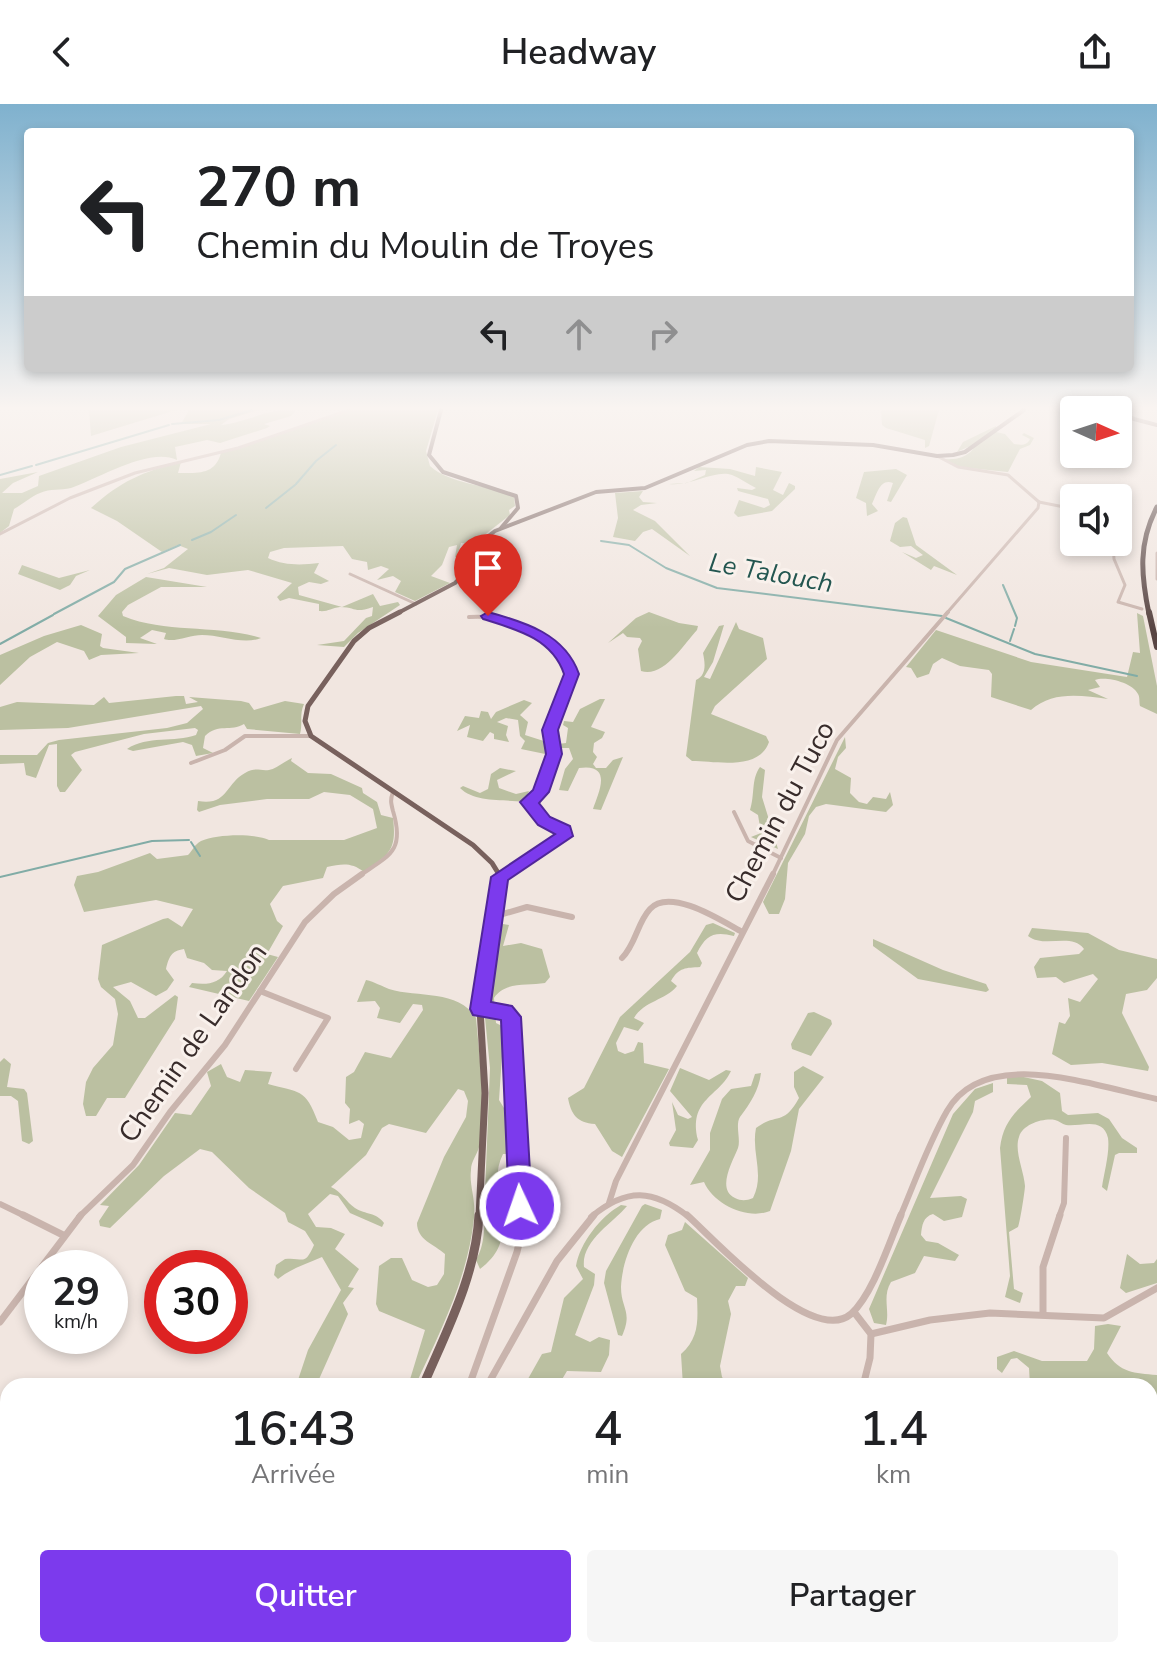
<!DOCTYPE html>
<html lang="fr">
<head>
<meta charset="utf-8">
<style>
	:root { --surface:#fff; --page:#f6f6f6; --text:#202124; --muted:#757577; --accent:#7c3aed }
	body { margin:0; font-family:"Nunito Sans",sans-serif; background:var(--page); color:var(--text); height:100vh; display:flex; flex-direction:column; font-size:30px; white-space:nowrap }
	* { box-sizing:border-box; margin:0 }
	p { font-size:26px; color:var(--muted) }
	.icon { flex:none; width:44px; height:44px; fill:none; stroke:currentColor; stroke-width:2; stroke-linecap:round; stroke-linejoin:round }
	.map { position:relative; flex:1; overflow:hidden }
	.panel { position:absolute; left:0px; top:1274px; width:1158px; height:280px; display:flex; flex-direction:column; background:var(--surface); border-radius:24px 24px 0 0; box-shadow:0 4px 12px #0003 }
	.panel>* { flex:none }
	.guide { position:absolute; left:24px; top:24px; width:1110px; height:244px; border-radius:8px; box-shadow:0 4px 12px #0003; background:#fff; color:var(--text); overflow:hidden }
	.needle { width:52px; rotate:93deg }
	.buttons { position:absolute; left:1060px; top:292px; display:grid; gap:16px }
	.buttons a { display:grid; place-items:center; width:72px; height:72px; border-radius:8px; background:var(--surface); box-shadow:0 4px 12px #0003; font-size:40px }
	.speed { position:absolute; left:24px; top:1146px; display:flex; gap:16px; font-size:40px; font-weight:700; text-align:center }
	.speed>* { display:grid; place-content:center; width:104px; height:104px; border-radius:50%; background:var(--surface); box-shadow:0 4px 12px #0003; line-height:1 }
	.speed small { font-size:20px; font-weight:400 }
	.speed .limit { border:12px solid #d22; background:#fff; color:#111 }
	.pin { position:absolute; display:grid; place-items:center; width:68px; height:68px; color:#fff; margin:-82px -34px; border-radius:50% 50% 50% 0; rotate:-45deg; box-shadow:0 0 8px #0007 }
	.pin .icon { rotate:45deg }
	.me { position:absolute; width:88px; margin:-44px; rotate:357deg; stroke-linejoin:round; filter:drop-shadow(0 0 6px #0008) }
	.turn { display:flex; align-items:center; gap:28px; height:168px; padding:0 40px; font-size:36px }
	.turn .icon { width:104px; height:104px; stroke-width:2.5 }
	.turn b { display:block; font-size:56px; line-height:68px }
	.lanes { display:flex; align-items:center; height:76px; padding:0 40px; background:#0003; justify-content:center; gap:40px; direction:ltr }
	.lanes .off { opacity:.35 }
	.eta { display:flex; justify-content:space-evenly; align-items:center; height:136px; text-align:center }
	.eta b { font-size:48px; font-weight:600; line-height:56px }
	.action { display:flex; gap:16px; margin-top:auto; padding:16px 40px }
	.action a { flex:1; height:92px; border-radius:8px; background:var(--accent); color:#fff; font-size:32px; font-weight:600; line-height:92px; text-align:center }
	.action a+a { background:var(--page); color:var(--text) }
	header { display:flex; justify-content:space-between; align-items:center; height:104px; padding:0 40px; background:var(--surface); font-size:36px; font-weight:600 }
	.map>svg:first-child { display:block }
	.green { fill:#bbc0a1 }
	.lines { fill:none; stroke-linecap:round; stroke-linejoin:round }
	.stream-far1 { stroke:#81aca6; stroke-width:2 }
	.stream { stroke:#81aca6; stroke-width:3 }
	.minor-far3 { stroke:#c9b4ad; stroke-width:3 }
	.minor-far2 { stroke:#c9b4ad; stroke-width:4 }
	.minor-far1 { stroke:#c9b4ad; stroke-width:6 }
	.minor { stroke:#c9b4ad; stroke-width:7 }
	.major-far3 { stroke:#78615d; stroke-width:4 }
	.major-far2 { stroke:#78615d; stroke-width:5 }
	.major-far1 { stroke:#78615d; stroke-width:7 }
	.major { stroke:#78615d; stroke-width:9 }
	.highway-far1 { stroke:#584543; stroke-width:5 }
	.highway { stroke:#584543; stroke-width:6 }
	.route { fill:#7c3aed; stroke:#51269a; stroke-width:2 }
	.labels { text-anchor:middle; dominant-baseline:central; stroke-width:6; stroke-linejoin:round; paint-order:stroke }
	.far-water-label { font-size:26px; font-style:italic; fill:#235650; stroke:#f9f1ec }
	.street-label { font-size:28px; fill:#382c2b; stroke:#f9f1ec }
</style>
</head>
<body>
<header><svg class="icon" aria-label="back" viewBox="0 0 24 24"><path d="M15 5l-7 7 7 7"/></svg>Headway<svg class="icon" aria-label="share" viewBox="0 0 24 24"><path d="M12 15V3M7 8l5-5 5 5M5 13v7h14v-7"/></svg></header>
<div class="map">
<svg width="1157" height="1554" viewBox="0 0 1157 1554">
	<rect width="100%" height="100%" fill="#f1e6e0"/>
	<g class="green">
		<polygon points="89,306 176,306 91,332"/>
		<path d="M 189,306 L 259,306 L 229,315 L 221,321 C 247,319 268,303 295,307 L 291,312 L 264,320 L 270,322 L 267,324 L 220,339 L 207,336 L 175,343 L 177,356 C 149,343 100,374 71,384 C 60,387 51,384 40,389 C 32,392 23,400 14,405 L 9,422 L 0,429 L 0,375 L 38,368 L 13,379 L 2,389 L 22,389 L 38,382 L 39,372 L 121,343 L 211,320 L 181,320 Z"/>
		<path d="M 352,306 L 438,306 L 426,347 L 430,362 C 451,381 488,380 514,393 L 515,402 L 509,406 L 510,411 L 473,440 L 461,439 L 457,453 L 455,453 L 457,441 L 449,443 L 442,461 L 431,472 L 450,479 L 415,497 L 395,488 L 401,477 L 393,472 L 377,476 L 389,465 L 381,462 L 368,466 L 367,458 L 352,455 L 343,442 L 284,444 L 270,448 L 268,454 C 285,462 302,461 319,459 L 314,469 L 329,477 L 321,480 L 309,478 L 298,483 L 299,491 L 342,503 L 373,490 L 380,502 L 398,498 L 400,501 L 358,529 L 344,543 L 317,541 L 344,537 L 366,514 L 372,512 L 373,503 C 353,510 357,503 340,503 C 331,504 328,508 319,507 L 319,500 L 289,494 L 280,497 L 277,493 L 292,479 L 248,466 L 207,471 L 169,464 L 147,470 L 164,464 L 188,445 L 178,441 L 162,448 L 117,417 L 91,404 C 121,377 142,368 181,358 L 178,369 C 198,369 215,371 221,349 Z"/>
		<polygon points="881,306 939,306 929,342 925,344 925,336 886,324 882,321"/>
		<path d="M 996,322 L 996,328 L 1005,330 L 1014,340 C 1021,341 1027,342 1030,335 L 1022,331 L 1024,329 L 1034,334 L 1030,341 L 1020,345 L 1008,368 L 959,363 L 944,355 C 955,356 966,354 973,345 L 968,343 L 957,348 L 963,338 Z"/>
		<path d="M 699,363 L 730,365 L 755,372 L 756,363 L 782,368 L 773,386 L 783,391 L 789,379 L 795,382 L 795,385 L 772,407 L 738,413 L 734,409 L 739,396 L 764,404 L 770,401 L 768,395 L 738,387 L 737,384 L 752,386 L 756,384 C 748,380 740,374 732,371 C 715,365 690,383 669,380 L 687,379 L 705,371 L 706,366 L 694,367 Z"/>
		<path d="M 896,365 L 907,371 L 891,398 L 887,397 L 893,379 C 880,374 877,390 872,400 L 878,407 L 867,412 L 866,399 L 856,394 L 864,368 Z"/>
		<polygon points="643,387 639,393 643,398 657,399 641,401 633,406 655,417 690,452 652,425 643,428 635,437 613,433 618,414 615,389"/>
		<polygon points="903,413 907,414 916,441 957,471 934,462 931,466 902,448 916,454 923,451 911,442 900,443 890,437 895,419"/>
		<polygon points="22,461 59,474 90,466 76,472 70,481 60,486 18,470"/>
		<path d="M 146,473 L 207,483 L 161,483 L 128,501 L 122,508 L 123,512 C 167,530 215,520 261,534 C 243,541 221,531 202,531 C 190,531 174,539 164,535 L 166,529 L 152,526 L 140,534 L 157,540 L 126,539 L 126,533 L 98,512 L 116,491 Z"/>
		<path d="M 649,508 L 679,519 L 698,522 L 697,526 C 683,541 664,574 641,567 L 638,545 L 642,537 L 640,534 L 627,533 L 623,529 L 608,539 L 636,514 Z"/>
		<path d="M 1137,509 L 1143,512 L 1157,582 L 1157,610 L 1140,602 C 1139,598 1140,593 1138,590 C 1132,578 1105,572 1095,576 L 1100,583 L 1088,586 L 1108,595 C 1080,591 1052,587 1031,606 L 991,593 L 992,570 L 989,566 L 960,562 L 942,554 L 933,560 L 929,570 L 917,574 L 911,564 L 906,563 L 936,526 L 1031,558 L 1127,573 L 1133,548 L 1140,549 Z"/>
		<path d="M 736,518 L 739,525 L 763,534 L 767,555 L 715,602 L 711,610 L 766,632 L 769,638 C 759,667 716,657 692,657 L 686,652 L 696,576 C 707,571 705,559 703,549 L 719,522 L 724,521 L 713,558 L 704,573 L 710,575 Z"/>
		<polygon points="81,521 102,530 100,542 103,544 139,549 101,551 89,556 84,547 57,538 30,553 0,581 0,551 44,532"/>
		<path d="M 176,592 L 184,592 L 186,600 L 198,598 L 189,593 L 241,597 L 249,599 L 254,606 L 285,597 L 304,600 C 299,611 303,619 300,630 L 247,625 L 244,620 C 231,628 218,619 205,632 L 203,644 L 213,649 L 196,652 L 192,641 L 183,638 L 133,647 L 127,645 C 148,631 174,639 196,631 L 198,626 L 195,624 L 144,630 L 75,648 L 71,651 L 82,666 L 65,688 L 60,688 L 57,682 L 57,640 L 49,641 L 36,674 L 26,671 L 24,659 L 0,660 L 0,651 L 37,651 L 48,639 L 59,636 L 167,624 L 187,619 L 203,605 L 201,602 L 68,624 L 0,626 L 0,603 L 17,598 L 94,601 L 104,593 L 109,599 Z"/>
		<path d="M 600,595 L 605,595 L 591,623 L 605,628 L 602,634 L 594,639 L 593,648 L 597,653 L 593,660 L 596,664 L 606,664 L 613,656 L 623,653 L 601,706 L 593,705 C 598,690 614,659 579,664 L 568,687 L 559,686 L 565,665 L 573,655 L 569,644 L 558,644 L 558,640 L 566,639 L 568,624 L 563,621 L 564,617 L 573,618 L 580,605 Z"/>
		<polygon points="524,596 532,599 520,611 528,618 525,631 550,639 550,651 521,645 525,637 520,632 518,616 506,614 497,618 508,622 506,631 509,638 494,635 494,630 490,628 483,637 467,633 470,621 457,627 465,612 479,614 481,607 488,608 491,615 496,608"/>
		<polygon points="845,633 846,644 838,653 835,665 851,674 850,689 859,698 867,700 873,693 886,695 890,688 893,701 886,708 826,700 816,703 809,712 805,730 788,759 785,795 779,810 769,810 763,798"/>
		<path d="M 292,654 L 291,657 L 308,669 L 331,670 L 362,684 L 363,689 L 377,698 L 381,711 L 393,714 C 397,747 389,750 364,768 C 351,758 342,760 327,763 L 323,774 L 283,782 L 270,800 L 277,817 L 283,822 L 267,850 L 278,853 L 249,897 L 189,883 L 192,879 C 207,881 219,880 227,867 L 212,866 L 204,859 L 187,854 L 184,845 C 171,847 169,853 166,865 L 174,876 L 167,886 L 156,892 L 131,878 L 113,883 L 130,897 L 138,914 L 145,914 L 175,891 L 178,893 L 175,915 L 125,994 L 107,994 L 96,1012 L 86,1012 L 83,1000 L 86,978 L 93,964 L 113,941 L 118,910 L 115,895 L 101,883 L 98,875 L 102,841 L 163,815 L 168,814 L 182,823 L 193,805 L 156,796 L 84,808 L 74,781 L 77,772 L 98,768 L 150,749 L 157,755 L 188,751 C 193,746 194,741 201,737 C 217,730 254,729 269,736 L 344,736 L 377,724 L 373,705 L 350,691 L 324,688 L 309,695 L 267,695 L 220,701 L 199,708 L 197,706 L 198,697 C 228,702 225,680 245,669 C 255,663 259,667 269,666 C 276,665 285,657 292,654 Z"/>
		<path d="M 760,663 L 765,666 L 762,693 L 778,745 L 751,733 L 761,729 L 758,711 L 750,706 C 755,691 751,675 760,663 Z"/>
		<path d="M 500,664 L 516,667 L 497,676 L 499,684 L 516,690 L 529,687 L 524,698 C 504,695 475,699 460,684 L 463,682 L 480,689 L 488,685 L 491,670 Z"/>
		<path d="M 713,819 L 735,829 L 734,832 C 714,827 706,831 697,849 L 702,859 L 700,863 C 686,864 679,863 671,877 L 677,882 C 666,896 644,897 634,914 L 644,919 L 638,927 L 624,923 L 616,939 L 618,947 L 625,950 L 634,947 L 638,938 L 643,939 L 644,959 L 669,965 L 622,1053 L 612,1047 L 595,1020 C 577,1019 571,1010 568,994 L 584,984 L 620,913 L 690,848 L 706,821 Z"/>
		<path d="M 503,820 L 509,821 L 503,842 L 521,839 L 542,845 L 550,873 L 545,879 C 528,882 505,877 494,894 L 496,919 L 504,923 L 499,996 L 504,1004 L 512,1004 L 513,1050 L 503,1050 C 483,1089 527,1130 480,1165 L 476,1156 C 488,1135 481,1119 489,1101 L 485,1088 L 490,964 L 485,914 L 496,830 L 498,822 Z"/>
		<path d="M 1032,824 L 1088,829 L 1119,846 L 1157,855 L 1157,874 L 1147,886 L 1126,890 L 1122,909 L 1149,963 L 1148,967 L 1102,959 L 1071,961 L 1052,950 L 1059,918 L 1065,920 L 1070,912 L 1068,894 L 1080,898 L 1098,875 L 1093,870 L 1064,879 L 1056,873 L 1037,874 L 1034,863 L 1040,854 L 1079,850 L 1084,845 C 1071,828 1045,845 1028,832 Z"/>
		<polygon points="873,835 943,866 986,880 989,886 986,888 918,875 873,842"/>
		<path d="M 366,876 C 375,878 381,882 389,885 C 418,894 458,885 476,914 C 479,948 487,1011 479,1043 C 477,1051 471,1057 471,1066 C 469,1082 476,1094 474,1114 C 468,1174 440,1228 415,1282 L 408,1282 L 425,1226 L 379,1207 L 376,1200 L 379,1162 L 391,1154 L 402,1154 L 412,1176 L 428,1183 L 437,1181 L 444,1170 L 445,1150 C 434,1140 417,1136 417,1119 L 444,1053 L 466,1013 L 468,997 L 464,987 L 458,985 L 426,1029 L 389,1020 L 382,1024 L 366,1051 L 331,1083 C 342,1088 346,1098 355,1104 C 366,1111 376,1108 384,1119 L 382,1123 L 350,1109 L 338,1092 L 330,1090 L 308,1110 L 316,1123 L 331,1124 L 345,1130 L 335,1145 L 359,1165 L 348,1183 L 354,1184 L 343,1199 L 348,1210 L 316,1282 L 296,1282 L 308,1246 L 341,1186 L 322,1153 C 306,1160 292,1164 278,1175 L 274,1171 L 276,1161 L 285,1155 C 304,1153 304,1163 314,1141 L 305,1127 L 288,1118 L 285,1109 L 249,1084 L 212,1048 L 200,1045 L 164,1072 L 110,1124 L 100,1122 L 99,1117 L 109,1102 L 100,1101 L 139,1061 L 175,1009 L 191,1011 L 211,982 L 207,968 L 221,960 L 227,973 L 240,978 L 245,966 L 272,968 L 268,980 C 299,989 305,983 318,1018 L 333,1023 L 349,1036 L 361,1034 L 364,1020 L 359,1016 L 349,1020 L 350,1005 L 345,999 L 346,973 L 354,968 L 365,948 L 391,954 L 423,906 L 422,901 L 413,900 L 400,919 L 377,914 L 380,904 L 375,897 L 357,898 Z"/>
		<polygon points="814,908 831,916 832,920 811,952 792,945 791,940 808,909"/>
		<polygon points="4,954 11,960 7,983 24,985 27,989 33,1037 29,1040 22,1037 18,997 11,992 0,992 0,958"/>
		<path d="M 803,962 L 824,973 L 799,1005 L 791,1047 L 770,1107 C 748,1116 714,1101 704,1078 L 690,1081 L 710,1046 L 710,1029 L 722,995 L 731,985 L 751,982 L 755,970 L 761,969 C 759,986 750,1000 740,1013 C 735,1021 741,1035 738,1044 C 733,1057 716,1085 735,1094 C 741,1097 746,1097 753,1094 C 765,1070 751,1049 756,1024 C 777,1008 783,1023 799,994 L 794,983 L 794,968 Z"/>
		<path d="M 680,964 L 709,976 L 726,966 L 731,967 C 719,993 688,995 698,1036 L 693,1044 L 670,1042 L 669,1039 L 676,1026 L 672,998 L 678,1011 L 688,1015 L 692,1013 L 670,987 Z"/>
		<path d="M 1019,972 L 1042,977 L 1060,989 L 1062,1007 L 1068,1011 L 1098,1009 L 1109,1015 L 1122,1034 L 1137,1044 L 1137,1049 L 1119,1049 L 1115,1051 L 1107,1087 L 1102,1083 C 1104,1069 1110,1048 1108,1034 C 1103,1012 1081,1023 1066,1021 C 1062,1020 1059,1017 1055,1016 C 1043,1014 1023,1020 1019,1033 C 1014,1047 1024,1067 1025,1082 C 1025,1086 1020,1119 1018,1123 L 1009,1128 L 1014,1185 L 1023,1189 L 1020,1199 L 1005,1193 L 1010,1172 L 1000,1044 C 1003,1019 1014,1009 1031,993 L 1027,981 L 1007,980 L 1007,974 Z"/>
		<path d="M 993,979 L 993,988 L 975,997 L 973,1008 L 930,1094 L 961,1092 L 967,1095 L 962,1113 L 944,1117 L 933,1110 C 923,1113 922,1121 921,1131 L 926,1137 L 938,1139 L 959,1151 L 955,1157 L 924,1152 L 915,1169 L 891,1178 C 882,1193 890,1206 886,1221 L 874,1219 L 869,1205 L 953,1010 L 975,985 Z"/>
		<path d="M 645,1100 L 662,1106 L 660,1115 C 634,1121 622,1159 621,1183 C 621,1205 633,1207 622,1232 L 618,1231 L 604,1179 L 606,1167 L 642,1102 Z"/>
		<path d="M 621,1101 L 627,1102 C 613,1119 581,1137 584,1163 L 595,1170 L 594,1181 L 575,1231 L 590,1238 L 599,1233 L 610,1236 L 609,1251 L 601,1268 L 567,1267 L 558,1282 L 524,1282 L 542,1250 L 551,1248 L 564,1194 L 583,1175 L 576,1162 C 580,1139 600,1113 621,1101 Z"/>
		<path d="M 685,1118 L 748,1174 L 745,1182 L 736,1182 L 728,1197 L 731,1210 L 720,1262 L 722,1273 L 729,1282 L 683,1282 L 681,1250 C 699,1234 698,1217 697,1194 L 685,1187 L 665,1141 L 668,1131 L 682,1126 Z"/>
		<polygon points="1127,1150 1140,1160 1154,1159 1157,1155 1157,1179 1126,1189 1120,1184"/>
		<path d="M 1108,1220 L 1121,1222 L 1107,1249 C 1120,1269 1134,1269 1157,1271 L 1157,1307 L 1150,1308 L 1150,1282 L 1030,1282 L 1029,1264 L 1017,1254 L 1011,1255 L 1002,1269 L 997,1265 L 997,1253 L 1014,1247 L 1042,1257 L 1087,1257 L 1094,1245 L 1095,1222 Z"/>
		<polygon points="8,1324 8,1413 0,1418 0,1335"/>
		<polygon points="44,1546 147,1546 154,1554 48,1554"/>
		<polygon points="839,1546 1029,1546 1025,1554 837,1554"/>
	</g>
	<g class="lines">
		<g class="stream-far1">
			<polyline points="172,320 219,316 252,306"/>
			<polyline points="36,361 169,321"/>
			<polyline points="0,371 32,362"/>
			<polyline points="296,380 316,357 336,341"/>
			<polyline points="266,404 295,381"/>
			<polyline points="192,436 211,428 236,411"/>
			<polyline points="601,437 629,441 666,464 717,484 942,512"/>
			<polyline points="1003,481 1017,514 1015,522"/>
			<polyline points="54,510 114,478 125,465 180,441"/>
			<polyline points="946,514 1035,550 1137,572"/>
			<polyline points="1010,537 1014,525"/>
			<polyline points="0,540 53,511"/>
			<polyline points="191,738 200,752"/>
			<polyline points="0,773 152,737 189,736"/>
		</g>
		<polyline class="stream" points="123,1554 129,1546"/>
		<g class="minor-far3">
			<polyline points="937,352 958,363 1008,371 1039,398"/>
			<polyline points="1039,398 1074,405"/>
			<polyline points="0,430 70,394 135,369 238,344 349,306"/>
			<polyline points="1113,438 1114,455 1125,481 1118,498 1142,505"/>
			<polyline points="1157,449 1157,475"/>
			<polyline points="350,470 416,500"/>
			<polyline points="946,510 1038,404 1039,398"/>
		</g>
		<g class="minor-far2">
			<path d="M 469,513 C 511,510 555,530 572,570 L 550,626 L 554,650 L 540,688 L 529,698 L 544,717 L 563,727 L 564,732 L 501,772"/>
			<polyline points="191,659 225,646 245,632 311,632"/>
			<polyline points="734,708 748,737 781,754"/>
			<path d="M 359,772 C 390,751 405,747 393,707 C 391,699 390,696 393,688"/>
			<polyline points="772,772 837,636 948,508"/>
		</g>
		<g class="minor-far1">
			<polyline points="500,773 504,770"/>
			<polyline points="496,812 527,803 572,813"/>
			<path d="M 622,854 C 636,840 637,819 650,805 C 670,783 722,817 742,828"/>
			<polyline points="260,887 328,914 296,965"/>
			<polyline points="480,905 505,908 511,913 521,1113"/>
			<polyline points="609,1099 616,1077 773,770"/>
			<polyline points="0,1100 27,1113"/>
			<polyline points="79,1113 133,1061 170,1008 225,941 305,818 334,790 362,770"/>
			<path d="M 591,1113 C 627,1083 653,1085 689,1113"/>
			<path d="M 900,1113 C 915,1078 928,1040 947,1007 C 985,940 1097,983 1157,995"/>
			<polyline points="1059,1113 1064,1099 1066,1034"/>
		</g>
		<g class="minor">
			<polyline points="23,1111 63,1131"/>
			<path d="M 687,1111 C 715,1136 812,1243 851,1210 C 873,1190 889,1139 901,1111"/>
			<polyline points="854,1208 871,1230 870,1254 863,1282"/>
			<polyline points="1043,1210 1043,1163 1060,1111"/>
			<polyline points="0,1218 81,1111"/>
			<polyline points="871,1230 930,1216 990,1209 1104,1214 1157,1184"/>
			<polyline points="469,1282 517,1148 522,1126 521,1111"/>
			<polyline points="487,1282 557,1157 594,1111"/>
			<polyline points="800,1554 802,1546"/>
		</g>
		<g class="major-far3">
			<polyline points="441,306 429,351 443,368 516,392 518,404 501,424"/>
			<polyline points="1118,306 1134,315 1157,321"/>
			<polyline points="396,510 455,479 465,469 478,440 495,427 596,388 645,384 747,341 769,337 873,341 937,352 953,351 965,348 1024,306"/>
		</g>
		<polyline class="major-far2" points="400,508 369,524 354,537 308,602 305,617 311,632 473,741 492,759 500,772"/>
		<polyline class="major-far1" points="479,1113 485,989 480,905 499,770"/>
		<g class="major">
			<path d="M 423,1282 C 446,1228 476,1171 479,1111"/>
			<polyline points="342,1554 346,1546"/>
		</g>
		<path class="highway-far1" d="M 1149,510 C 1141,471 1138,439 1157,403"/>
		<polyline class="highway" points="1149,508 1157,543"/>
	</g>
	<linearGradient id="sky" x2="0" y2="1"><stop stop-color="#7fb1ce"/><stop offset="0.58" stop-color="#f9f4f1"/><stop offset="1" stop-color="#f9f4f1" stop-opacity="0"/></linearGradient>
	<rect width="1157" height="524" fill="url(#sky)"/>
	<path class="route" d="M 488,508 C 525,518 565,530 579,570 L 558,626 L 562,650 L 549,688 L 539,699 L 550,713 L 570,722 L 573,732 L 508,776 L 491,898 L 512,902 L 521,913 L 532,1102 L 528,1110 L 520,1113 L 512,1110 L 509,1102 L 501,916 L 473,911 L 470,905 L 491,773 L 555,730 L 538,721 L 520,698 L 533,686 L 546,650 L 542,626 L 564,570 C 552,534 515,525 483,515 L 481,512 Z"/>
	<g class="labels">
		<g class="far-water-label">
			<text transform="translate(771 469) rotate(10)">Le Talouch</text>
		</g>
		<g class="street-label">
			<text transform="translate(780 708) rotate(-62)">Chemin du Tuco</text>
			<text transform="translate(193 939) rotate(-55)">Chemin de Landon</text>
		</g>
	</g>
</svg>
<div class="buttons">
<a><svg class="needle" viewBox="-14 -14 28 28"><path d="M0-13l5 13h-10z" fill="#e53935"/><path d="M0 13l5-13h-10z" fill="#757577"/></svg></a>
<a><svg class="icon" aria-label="sound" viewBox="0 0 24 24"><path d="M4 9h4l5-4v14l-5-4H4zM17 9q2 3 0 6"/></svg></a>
</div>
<div class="speed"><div>29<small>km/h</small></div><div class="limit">30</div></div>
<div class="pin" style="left:488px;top:512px;background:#d93025"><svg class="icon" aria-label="arrive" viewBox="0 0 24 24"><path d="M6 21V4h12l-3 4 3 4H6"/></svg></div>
<svg class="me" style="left:520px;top:1102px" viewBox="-20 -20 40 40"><circle r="17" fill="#7c3aed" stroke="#fff" stroke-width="3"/><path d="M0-11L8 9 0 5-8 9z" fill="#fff"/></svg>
<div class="guide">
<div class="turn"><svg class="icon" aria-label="left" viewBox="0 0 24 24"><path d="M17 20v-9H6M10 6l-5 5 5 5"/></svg><div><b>270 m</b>Chemin du Moulin de Troyes</div></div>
<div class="lanes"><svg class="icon" aria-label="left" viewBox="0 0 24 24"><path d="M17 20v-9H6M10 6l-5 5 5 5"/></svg><svg class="icon off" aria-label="ahead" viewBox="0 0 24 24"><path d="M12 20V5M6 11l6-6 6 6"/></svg><svg class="icon off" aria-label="right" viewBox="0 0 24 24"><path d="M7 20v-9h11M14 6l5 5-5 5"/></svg></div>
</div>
<section class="panel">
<div class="eta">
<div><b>16:43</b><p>Arrivée</p></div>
<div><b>4</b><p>min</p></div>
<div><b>1.4</b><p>km</p></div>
</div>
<div class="action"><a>Quitter</a><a>Partager</a></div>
</section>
</div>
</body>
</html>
